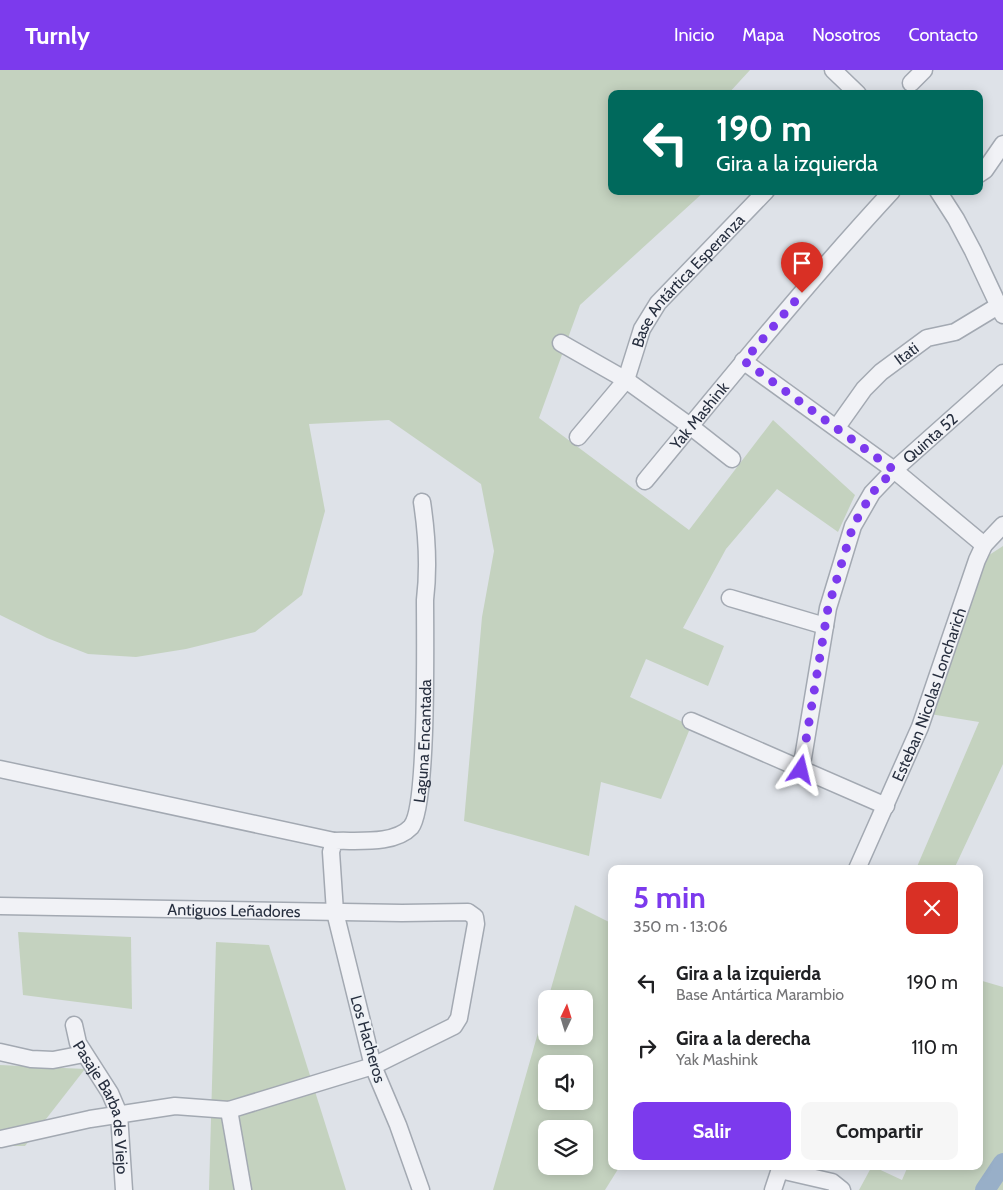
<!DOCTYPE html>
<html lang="es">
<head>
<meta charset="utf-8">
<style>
	:root { --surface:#fff; --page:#f6f6f6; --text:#202124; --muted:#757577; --accent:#7c3aed }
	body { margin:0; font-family:Cabin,sans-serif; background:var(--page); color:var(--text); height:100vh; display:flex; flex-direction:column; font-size:19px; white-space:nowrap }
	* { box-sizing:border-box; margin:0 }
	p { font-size:16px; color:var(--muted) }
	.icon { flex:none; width:28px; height:28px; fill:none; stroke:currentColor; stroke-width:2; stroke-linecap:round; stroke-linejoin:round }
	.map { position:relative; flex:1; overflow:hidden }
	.panel { position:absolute; left:608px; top:795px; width:375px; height:305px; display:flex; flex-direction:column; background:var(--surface); border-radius:10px; box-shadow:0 2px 12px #0003 }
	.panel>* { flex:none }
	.guide { position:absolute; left:608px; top:20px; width:375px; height:105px; border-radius:10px; box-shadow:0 2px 12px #0003; background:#00695c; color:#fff; overflow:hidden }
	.needle { width:32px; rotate:4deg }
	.controls { position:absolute; left:538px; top:920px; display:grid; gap:10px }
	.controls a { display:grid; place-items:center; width:55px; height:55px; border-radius:10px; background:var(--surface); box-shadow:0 2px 12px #0003; font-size:25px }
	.pin { position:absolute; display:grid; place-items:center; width:42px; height:42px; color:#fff; margin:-51px -21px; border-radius:50% 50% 50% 0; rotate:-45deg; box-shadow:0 0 5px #0007 }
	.pin .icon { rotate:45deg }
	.me { position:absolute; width:55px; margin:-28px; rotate:10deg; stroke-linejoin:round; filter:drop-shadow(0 0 4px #0008) }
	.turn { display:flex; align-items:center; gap:18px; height:105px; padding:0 25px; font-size:22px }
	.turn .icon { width:65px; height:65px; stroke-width:2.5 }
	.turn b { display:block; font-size:35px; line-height:42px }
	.round { display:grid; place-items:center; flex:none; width:52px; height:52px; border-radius:10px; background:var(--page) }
	.headline { display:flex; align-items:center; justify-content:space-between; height:85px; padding:0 25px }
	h1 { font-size:30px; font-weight:800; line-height:38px; color:var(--accent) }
	.primary-button { display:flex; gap:10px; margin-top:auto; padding:10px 25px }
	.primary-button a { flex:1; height:58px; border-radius:10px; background:var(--accent); color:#fff; font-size:20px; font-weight:800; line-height:58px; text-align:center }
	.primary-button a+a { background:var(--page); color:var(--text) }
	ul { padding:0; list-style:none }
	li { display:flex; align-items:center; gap:15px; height:65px; padding:0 25px }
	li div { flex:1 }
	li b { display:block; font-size:19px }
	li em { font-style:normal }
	header { display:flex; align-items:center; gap:30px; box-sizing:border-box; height:70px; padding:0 25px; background:var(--accent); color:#fff }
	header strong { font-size:24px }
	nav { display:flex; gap:28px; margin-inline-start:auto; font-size:18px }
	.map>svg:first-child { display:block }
	.green { fill:#c4d2bf; fill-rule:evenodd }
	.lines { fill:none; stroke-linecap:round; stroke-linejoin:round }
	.river { stroke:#98afc8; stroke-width:20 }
	.minor-casing { stroke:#a3a9b2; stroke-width:19 }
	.minor { stroke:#f1f2f6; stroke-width:16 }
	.route { stroke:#7c3aed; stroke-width:9; stroke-dasharray:0 16.2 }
	.labels { text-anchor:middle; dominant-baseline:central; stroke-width:4; stroke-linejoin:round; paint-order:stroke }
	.street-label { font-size:16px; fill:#272f3f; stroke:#edf1f5 }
</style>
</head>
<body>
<header>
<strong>Turnly</strong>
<nav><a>Inicio</a><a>Mapa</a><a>Nosotros</a><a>Contacto</a></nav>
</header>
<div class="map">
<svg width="1003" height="1120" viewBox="0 0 1003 1120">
	<rect width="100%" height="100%" fill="#dee2e8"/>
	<g class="green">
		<polygon points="0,0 750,0 728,24 611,24 611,121 705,121 580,235 539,348 689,460 773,350 855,425 838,462 777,419 726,479 683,558 724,576 708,616 646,589 630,627 691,656 661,729 601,712 589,786 464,751 482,547 494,481 481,414 389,350 309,354 325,441 302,525 255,562 186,579 136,587 88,584 47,568 0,545"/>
		<polygon points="1003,476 1003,694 954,799 916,799 979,652 930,644 983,489"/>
		<path d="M 575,835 L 611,853 L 611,1096 L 620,1096 L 605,1120 L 493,1120 L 546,935 L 546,966 L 584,966 L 584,929 L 548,929 ZM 546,994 L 584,994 L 584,1031 L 546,1031 ZM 546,1059 L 584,1059 L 584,1096 L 546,1096 Z"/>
		<polygon points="18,862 131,867 132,939 23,925"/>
		<polygon points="216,872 269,875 346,1120 209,1120"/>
		<polygon points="979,910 1003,917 1003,1120 859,1120 872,1096 902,1110 908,1096 979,1096"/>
		<polygon points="0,995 85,999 25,1076 0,1076"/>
	</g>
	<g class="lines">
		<polyline class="river" points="985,1120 1003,1093"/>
		<g class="minor-casing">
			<g id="minor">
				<polyline points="833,0 858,24"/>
				<polyline points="911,13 924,0"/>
				<polyline points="979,104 985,100 1003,74"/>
				<polyline points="938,121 956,149 973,181 1003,245"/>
				<polyline points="561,273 626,310 690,356 732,389"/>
				<polyline points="743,291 894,400 984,475"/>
				<path id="s1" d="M 837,357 L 864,319 L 881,302 L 927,268 L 955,262 L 998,236"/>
				<path id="s2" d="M 578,367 L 626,310 L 642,259 L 658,233 L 766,121"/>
				<path id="s3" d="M 645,411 C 726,313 806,214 892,121"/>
				<polyline points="730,528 825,556"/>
				<polyline points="691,651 886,736"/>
				<polyline points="0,699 334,771"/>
				<path id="s4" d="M 801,700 L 828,538 L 853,456 L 872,423 L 894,400 L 1003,303"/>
				<path id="s5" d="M 857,799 L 920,657 L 977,490 L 984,475 L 1003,455"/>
				<path id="s6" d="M 0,836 L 402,843 L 468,842 L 475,847 L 476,854 L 459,948 L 454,956 L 373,996 L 229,1040 L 175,1036 L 90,1049 L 1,1069"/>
				<path id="s7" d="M 74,955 L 78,973 L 110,1023 L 119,1044 L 124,1120"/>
				<polyline points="0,982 31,989 53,990 84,984"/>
				<polyline points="229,1040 243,1120"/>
				<polyline points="780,1100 832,1112 842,1120"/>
				<path id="s8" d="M 421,1120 L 398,1055 L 373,996 L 335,842 L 331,782 L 334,771 C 357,770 394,775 411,757 C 428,737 425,565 425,530 C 429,497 427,465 422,432"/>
				<polyline points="773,1120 781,1096"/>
			</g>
		</g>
		<use href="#minor" class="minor"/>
	</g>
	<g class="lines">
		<polyline class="route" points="801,700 828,538 853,456 872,423 894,400 744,291 802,223"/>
	</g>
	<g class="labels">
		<g class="street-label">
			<text stroke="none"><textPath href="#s2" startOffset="194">Base Antártica Esperanza</textPath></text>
			<text stroke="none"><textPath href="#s1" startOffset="102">Itati</textPath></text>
			<text stroke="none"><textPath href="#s3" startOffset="85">Yak Mashink</textPath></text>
			<text stroke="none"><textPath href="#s4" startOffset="368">Quinta 52</textPath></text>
			<text stroke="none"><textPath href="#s5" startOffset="189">Esteban Nicolas Loncharich</textPath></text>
			<text stroke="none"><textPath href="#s8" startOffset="531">Laguna Encantada</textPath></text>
			<text stroke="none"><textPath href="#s6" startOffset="234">Antiguos Leñadores</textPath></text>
			<text transform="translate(368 969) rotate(74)">Los Hacheros</text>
			<text stroke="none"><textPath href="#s7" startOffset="89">Pasaje Barba de Viejo</textPath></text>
		</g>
	</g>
</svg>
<div class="controls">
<a><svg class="needle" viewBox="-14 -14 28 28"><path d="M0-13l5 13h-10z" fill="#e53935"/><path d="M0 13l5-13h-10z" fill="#757577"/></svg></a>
<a><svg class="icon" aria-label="sound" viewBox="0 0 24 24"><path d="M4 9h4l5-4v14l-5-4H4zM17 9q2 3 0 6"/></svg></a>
<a><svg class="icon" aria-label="layers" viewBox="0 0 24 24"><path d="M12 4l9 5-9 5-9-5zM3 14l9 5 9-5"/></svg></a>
</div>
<div class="pin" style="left:802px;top:223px;background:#d93025"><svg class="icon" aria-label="arrive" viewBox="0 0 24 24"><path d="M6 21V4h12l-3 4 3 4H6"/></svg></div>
<svg class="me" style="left:801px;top:700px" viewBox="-20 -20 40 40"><path d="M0-17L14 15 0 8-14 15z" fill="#7c3aed" stroke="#fff" stroke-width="4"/></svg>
<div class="guide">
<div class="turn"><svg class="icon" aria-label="left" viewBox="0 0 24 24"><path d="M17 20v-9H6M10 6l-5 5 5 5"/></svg><div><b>190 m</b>Gira a la izquierda</div></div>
</div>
<section class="panel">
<div class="headline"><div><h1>5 min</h1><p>350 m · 13:06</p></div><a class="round" style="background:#d93025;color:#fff"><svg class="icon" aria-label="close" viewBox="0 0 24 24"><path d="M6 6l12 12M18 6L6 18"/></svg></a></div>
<ul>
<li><svg class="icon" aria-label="left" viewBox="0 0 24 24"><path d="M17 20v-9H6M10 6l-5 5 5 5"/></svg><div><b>Gira a la izquierda</b><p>Base Antártica Marambio</p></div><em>190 m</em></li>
<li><svg class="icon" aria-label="right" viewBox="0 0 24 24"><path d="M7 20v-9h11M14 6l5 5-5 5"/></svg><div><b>Gira a la derecha</b><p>Yak Mashink</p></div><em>110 m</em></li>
</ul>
<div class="primary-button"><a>Salir</a><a>Compartir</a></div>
</section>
</div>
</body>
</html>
